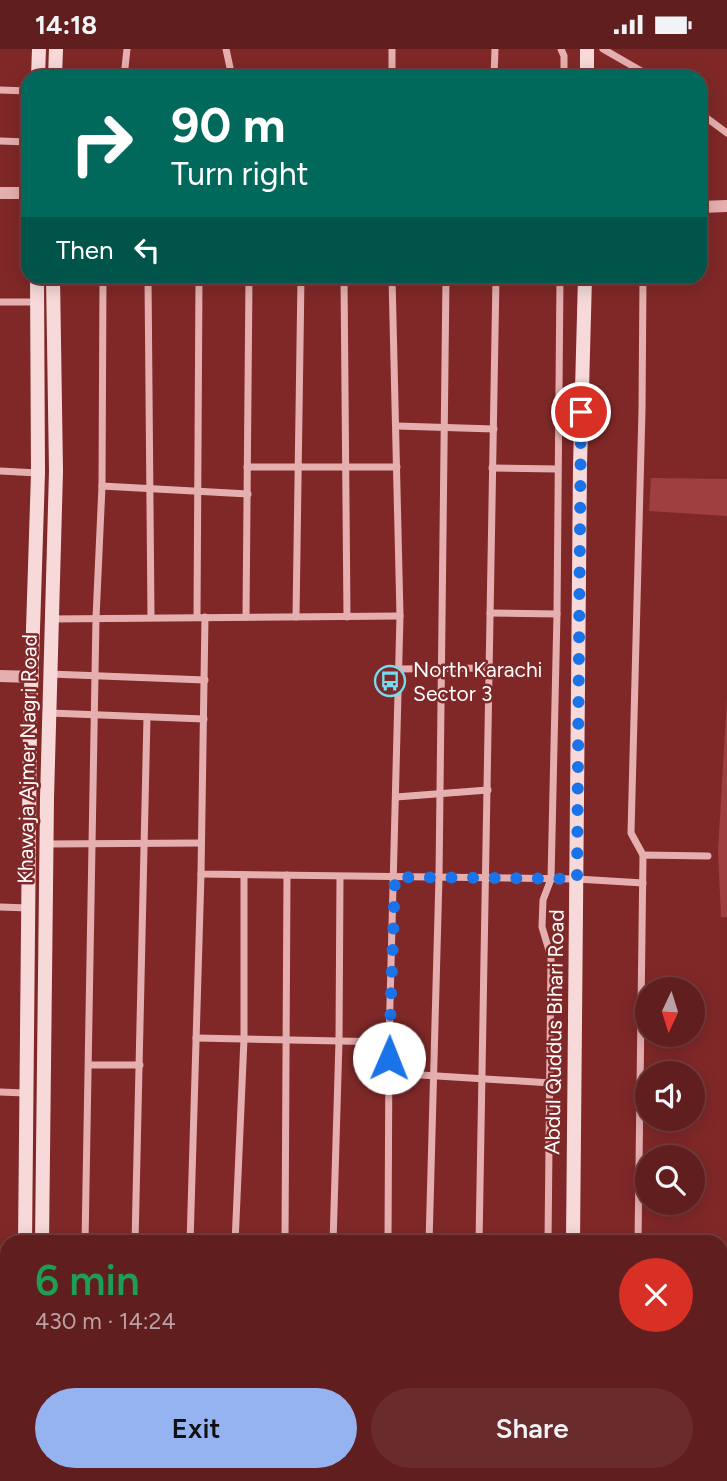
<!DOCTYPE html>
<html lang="en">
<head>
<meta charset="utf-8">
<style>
	:root { --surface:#601e1e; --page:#692b2b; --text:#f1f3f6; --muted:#baa2a4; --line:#743c3c; --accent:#95b2f1 }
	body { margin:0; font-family:Figtree,sans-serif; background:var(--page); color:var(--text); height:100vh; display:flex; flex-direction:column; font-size:26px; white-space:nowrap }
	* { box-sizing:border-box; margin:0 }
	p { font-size:23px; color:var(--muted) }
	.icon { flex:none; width:38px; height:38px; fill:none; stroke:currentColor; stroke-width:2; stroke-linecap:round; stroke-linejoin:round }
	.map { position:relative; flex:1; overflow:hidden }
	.panel { position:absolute; left:0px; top:1186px; width:728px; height:247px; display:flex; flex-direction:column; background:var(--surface); border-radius:21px 21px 0 0; box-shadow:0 4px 18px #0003,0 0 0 2px var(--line) }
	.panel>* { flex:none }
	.hud { position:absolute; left:21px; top:21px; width:686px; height:214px; border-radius:21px; box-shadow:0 4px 18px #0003,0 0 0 2px var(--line); background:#00695c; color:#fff; overflow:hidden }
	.needle { width:46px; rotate:184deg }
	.controls { position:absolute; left:635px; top:928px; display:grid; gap:14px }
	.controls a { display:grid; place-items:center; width:70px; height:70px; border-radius:50%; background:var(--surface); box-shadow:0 4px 18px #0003,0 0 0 2px var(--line); font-size:35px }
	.pin { position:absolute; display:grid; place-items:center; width:60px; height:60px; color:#fff; margin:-30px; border:4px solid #fff; border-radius:50%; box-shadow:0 2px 7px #0007 }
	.me { position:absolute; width:77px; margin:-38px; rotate:1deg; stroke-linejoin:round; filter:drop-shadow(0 0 5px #0008) }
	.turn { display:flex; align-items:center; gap:24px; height:147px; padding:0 35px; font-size:32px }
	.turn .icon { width:91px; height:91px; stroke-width:2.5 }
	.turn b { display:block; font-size:49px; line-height:60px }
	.then { display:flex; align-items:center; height:66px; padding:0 35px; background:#0003; gap:14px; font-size:26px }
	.round { display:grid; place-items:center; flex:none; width:74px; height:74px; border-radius:37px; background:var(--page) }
	.overview { display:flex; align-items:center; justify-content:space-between; height:119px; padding:0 35px }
	h1 { font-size:42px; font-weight:600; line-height:52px; color:#1e9e55 }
	.button { display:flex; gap:14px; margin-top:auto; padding:14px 35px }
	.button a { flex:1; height:80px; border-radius:42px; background:var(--accent); color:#111; font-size:28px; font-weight:600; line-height:80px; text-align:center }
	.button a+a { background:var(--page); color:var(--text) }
	.status { display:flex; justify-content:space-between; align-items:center; height:49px; padding:0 35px; background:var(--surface); direction:ltr }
	.status svg { height:19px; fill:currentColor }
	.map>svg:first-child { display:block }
	.green { fill:#9f3f40 }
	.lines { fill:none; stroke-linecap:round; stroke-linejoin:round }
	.minor { stroke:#e6afaf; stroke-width:7 }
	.tertiary { stroke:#e6afaf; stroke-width:12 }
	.secondary { stroke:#f6d9d8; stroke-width:14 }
	.route { stroke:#1a73e8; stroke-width:12; stroke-dasharray:0 21.6 }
	.labels { text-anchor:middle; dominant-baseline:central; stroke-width:5; stroke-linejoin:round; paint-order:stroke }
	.poi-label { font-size:21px; fill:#fff; stroke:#802828; text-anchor:start }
	.street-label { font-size:21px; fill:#fff; stroke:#802828 }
</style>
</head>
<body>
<div class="status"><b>14:18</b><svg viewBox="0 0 49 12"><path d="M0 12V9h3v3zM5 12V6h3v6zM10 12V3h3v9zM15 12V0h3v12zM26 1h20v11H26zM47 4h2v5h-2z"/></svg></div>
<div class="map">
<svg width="727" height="1432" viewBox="0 0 727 1432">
	<rect width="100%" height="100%" fill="#802828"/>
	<g class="green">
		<polygon points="651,429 727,430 727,467 649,462"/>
		<polygon points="727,651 727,868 721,868 718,801"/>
	</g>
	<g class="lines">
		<g class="minor">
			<polyline points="226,0 232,28"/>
			<polyline points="392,0 392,28"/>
			<polyline points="561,0 564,7 564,28"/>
			<polyline points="603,0 643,23 646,28"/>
			<polyline points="55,26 147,28"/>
			<polyline points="124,28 127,0"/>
			<polyline points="494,28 495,0"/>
			<polyline points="0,41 28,42"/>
			<polyline points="700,64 727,84"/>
			<polyline points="0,92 28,93"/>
			<polyline points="148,228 151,568"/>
			<polyline points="344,228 347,568"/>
			<polyline points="643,228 642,361 631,784 643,806"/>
			<polyline points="0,253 36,253"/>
			<polyline points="397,377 494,380"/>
			<polyline points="247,418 397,418"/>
			<polyline points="492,419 557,420"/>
			<polyline points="0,422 38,424"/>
			<polyline points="102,437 248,445"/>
			<polyline points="490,564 557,565"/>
			<polyline points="197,568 199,228"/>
			<polyline points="205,568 201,825 577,830 643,834"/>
			<polyline points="246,568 249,228"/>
			<polyline points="296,568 301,228"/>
			<polyline points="51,570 400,567"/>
			<polyline points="399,620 489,619"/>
			<polyline points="50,625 205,631"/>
			<polyline points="50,664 204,670"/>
			<polyline points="396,748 488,741"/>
			<polyline points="47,795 201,794"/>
			<polyline points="0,858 28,859"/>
			<polyline points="196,989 389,993"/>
			<polyline points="89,1016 140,1016"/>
			<polyline points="389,1024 551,1034"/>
			<polyline points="0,1043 25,1044"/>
			<polyline points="85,1194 96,569 102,437 103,228"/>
			<polyline points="135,1194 147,668"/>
			<polyline points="190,1194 201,825"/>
			<polyline points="235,1194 244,990 244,826"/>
			<polyline points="285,1194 287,826"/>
			<polyline points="333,1194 339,992 340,828"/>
			<polyline points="388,1194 389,993 400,567 392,228"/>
			<polyline points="429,1194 439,828 446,228"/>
			<polyline points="479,1194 496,228"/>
			<polyline points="548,1194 551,908 542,878 543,851 551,830 557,565 560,228"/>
			<polyline points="638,1194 643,806 708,807"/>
			<polyline points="721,1204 727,1204"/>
			<polyline points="721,1394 727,1394"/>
			<polyline points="392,1426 392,1432"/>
			<polyline points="190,1432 190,1426"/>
			<polyline points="635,1432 635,1426"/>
		</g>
		<g class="tertiary">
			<polyline points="0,144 28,144"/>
			<polyline points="700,158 727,157"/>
			<polyline points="0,627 33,628"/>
		</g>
		<g class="secondary">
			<polyline points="38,28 39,0"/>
			<polyline points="55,28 56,0"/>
			<polyline points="587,28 587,0"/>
			<polyline points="25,1194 30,674 38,424 37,228"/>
			<polyline points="42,1194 47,749 56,422 53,228"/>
			<polyline points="573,1194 580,416 585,228"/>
			<polyline points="0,1397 7,1397"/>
			<polyline points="0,1421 7,1421"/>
			<polyline points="22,1426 23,1432"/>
			<polyline points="42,1426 42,1432"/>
			<polyline points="504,1426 572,1428"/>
		</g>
	</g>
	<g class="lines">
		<polyline class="route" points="389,1009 395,828 577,830 581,363"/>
	</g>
	<defs>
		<g id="bus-ring" transform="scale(1.575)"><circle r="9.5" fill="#802828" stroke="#75dbee" stroke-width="1.5"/><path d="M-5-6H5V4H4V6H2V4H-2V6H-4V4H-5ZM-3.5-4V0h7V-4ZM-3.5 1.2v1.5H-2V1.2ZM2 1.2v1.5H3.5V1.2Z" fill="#75dbee"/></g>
	</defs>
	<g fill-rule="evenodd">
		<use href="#bus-ring" x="390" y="632"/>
	</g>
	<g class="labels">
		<g class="poi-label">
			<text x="413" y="620">North Karachi<tspan x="413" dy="24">Sector 3</tspan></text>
		</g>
		<g class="street-label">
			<text transform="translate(27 710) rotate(-89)">Khawaja Ajmer Nagri Road</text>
			<text transform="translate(554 983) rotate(-89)">Abdul Quddus Bihari Road</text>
		</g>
	</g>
</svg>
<div class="controls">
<a><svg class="needle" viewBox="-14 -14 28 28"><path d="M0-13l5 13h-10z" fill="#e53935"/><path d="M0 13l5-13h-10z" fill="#baa2a4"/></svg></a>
<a><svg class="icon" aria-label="sound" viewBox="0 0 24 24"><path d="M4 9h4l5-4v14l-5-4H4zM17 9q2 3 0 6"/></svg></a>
<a><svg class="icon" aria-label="search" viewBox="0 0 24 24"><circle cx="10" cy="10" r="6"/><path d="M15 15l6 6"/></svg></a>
</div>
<div class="pin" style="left:581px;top:363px;background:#d93025"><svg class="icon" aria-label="arrive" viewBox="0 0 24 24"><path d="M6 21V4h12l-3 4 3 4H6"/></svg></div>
<svg class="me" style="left:389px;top:1009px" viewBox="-20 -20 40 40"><circle r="19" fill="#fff"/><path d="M0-13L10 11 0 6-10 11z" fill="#1a73e8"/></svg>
<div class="hud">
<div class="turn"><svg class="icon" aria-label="right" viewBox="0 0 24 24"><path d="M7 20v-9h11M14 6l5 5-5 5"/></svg><div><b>90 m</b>Turn right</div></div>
<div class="then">Then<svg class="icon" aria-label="left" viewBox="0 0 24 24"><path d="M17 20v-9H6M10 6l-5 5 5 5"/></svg></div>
</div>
<section class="panel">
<div class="overview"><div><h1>6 min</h1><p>430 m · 14:24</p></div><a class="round" style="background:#d93025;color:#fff"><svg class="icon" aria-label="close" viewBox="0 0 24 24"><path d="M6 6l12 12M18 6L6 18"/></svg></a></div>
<div class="button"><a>Exit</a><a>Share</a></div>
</section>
</div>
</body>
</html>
